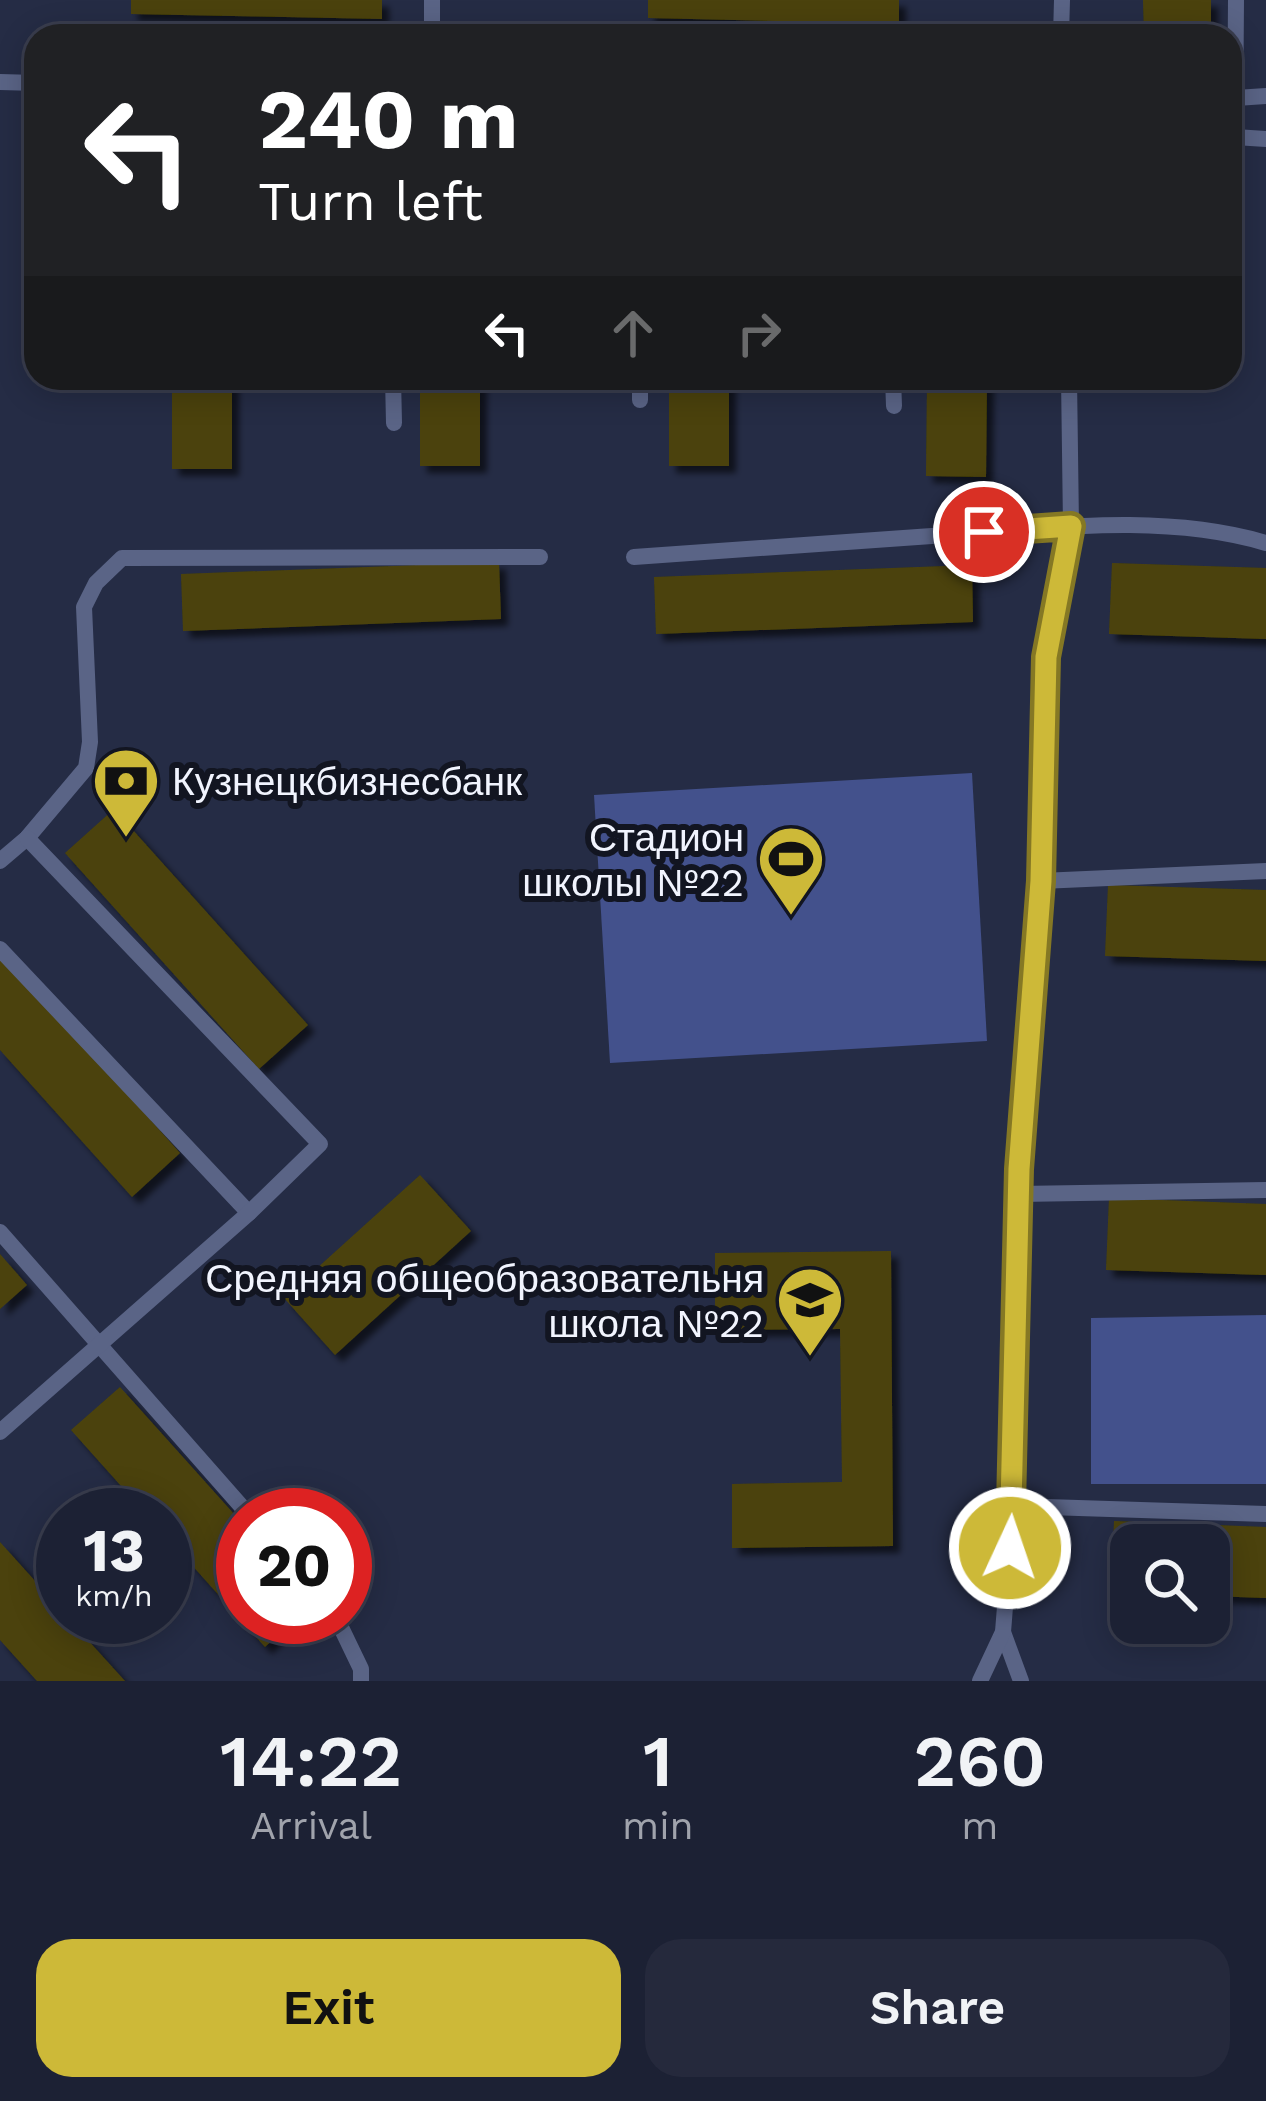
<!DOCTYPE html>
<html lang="en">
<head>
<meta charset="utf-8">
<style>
	:root { --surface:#1c2134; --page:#25293c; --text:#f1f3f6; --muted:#a0a3ac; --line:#3a3e4f; --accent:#cdb938 }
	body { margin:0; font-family:"Work Sans",sans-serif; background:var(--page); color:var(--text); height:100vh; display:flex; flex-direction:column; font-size:45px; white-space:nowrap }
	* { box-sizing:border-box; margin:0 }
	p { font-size:39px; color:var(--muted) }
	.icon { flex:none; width:66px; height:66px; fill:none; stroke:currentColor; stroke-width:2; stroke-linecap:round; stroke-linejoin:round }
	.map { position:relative; height:1681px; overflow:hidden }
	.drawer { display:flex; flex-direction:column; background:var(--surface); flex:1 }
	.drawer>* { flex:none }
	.hud { position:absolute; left:24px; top:24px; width:1218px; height:366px; border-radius:36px; box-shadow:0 6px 30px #0003,0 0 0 3px var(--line); background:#202124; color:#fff; overflow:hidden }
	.fabs { position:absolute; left:1110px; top:1524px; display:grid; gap:24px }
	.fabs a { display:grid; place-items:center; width:120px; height:120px; border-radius:24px; background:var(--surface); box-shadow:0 6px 30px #0003,0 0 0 3px var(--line); font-size:60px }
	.speed { position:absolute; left:36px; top:1488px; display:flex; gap:24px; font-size:60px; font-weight:700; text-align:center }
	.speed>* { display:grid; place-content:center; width:156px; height:156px; border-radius:50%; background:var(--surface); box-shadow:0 6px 30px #0003,0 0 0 3px var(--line); line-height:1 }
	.speed small { font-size:30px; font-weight:400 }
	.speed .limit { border:18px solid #d22; background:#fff; color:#111 }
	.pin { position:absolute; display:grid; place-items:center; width:102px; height:102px; color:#fff; margin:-51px; border:6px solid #fff; border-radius:50%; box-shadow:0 3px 12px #0007 }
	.me { position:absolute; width:132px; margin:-66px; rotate:3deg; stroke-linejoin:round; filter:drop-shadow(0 0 9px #0008) }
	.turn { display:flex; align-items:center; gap:42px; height:252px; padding:0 36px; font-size:54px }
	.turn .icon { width:156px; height:156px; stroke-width:2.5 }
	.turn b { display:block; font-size:84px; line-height:102px }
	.lanes { display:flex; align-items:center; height:114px; padding:0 36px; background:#0003; justify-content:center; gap:60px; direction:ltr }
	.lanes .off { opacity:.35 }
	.eta { display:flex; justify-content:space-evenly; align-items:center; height:204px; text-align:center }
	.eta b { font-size:72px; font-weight:600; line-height:84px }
	.cta { display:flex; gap:24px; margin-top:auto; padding:24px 36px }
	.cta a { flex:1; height:138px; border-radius:36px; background:var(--accent); color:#111; font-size:48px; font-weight:600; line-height:138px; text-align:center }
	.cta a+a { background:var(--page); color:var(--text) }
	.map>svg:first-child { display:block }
	.green { fill:#43518c }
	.building { fill:#4c4309; filter:url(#shadow) }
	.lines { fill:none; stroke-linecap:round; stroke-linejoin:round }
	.service { stroke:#5a6486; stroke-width:16 }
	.route-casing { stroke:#857824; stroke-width:30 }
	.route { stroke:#cdb938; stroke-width:21 }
	.labels { text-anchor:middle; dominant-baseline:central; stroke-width:12; stroke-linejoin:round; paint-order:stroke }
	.poi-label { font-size:39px; fill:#f1f4fe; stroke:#121521; text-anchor:end }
</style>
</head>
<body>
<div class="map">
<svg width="1266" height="1681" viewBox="0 0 1266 1681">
	<defs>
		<filter id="shadow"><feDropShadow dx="7" dy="7" stdDeviation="3" flood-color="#0009"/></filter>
	</defs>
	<rect width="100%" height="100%" fill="#252c45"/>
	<g class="green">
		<polygon points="972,773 987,1041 610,1063 594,795"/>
		<polygon points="1266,1315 1266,1484 1091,1484 1091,1318"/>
	</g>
	<g class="building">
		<polygon points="131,0 382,0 382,19 131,14"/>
		<polygon points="648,0 899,0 899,24 648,18"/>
		<polygon points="1143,0 1211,0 1211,36 1144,36"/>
		<rect x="172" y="378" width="60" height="91"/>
		<rect x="420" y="378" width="60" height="88"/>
		<rect x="669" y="378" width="60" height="88"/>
		<polygon points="927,378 987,378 986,477 926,476"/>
		<polygon points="499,562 501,619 183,631 181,574"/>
		<polygon points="1112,563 1266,568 1266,639 1109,634"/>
		<polygon points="972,565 973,622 656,634 654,577"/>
		<polygon points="114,809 308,1025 259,1069 65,853"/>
		<polygon points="1108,885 1266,890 1266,961 1105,956"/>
		<polygon points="0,952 180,1153 132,1197 0,1050"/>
		<polygon points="420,1175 471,1231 335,1355 284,1298"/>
		<polygon points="1109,1198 1266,1204 1266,1275 1106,1270"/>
		<polygon points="891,1251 893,1546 732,1548 732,1484 842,1482 840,1329 715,1330 715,1253"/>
		<polygon points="0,1254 27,1285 0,1309"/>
		<polygon points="120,1387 243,1524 243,1617 298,1617 265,1647 165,1535 165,1515 147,1515 71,1430"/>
		<polygon points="1114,1521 1266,1527 1266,1598 1209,1596 1209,1545 1131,1545 1131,1593 1111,1593"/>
		<polygon points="0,1542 63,1612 63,1617 67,1617 125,1681 37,1681 0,1640"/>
	</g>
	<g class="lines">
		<g class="service">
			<polyline points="432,0 432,36"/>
			<polyline points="1061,36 1062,0"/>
			<polyline points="0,82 36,83"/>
			<polyline points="1236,98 1266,96"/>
			<polyline points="1230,137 1235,137 1236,0"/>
			<polyline points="1235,137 1266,139"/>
			<polyline points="393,378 394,423"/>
			<polyline points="640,378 640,400"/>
			<polyline points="893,378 894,406"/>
			<path d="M 634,557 C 738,550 842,542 946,535 C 1050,528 1165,513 1266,543"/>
			<polyline points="0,861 27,838 86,768 90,742 84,607 96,583 122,558 540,557"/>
			<polyline points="1041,881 1266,871"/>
			<polyline points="0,949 249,1213"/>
			<polyline points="1019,1194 1266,1190"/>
			<polyline points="0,1232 249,1515"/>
			<polyline points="0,1432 249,1213 320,1144 27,838"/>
			<polyline points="1013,1506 1266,1514"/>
			<polyline points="336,1617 361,1669 361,1681"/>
			<polyline points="1003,1632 1021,1681"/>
			<polyline points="980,1681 1003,1632 1013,1506 1019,1169 1041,881 1045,657 1071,526 1069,378"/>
		</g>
	</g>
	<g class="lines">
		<g class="route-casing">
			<polyline id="route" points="984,532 1071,526 1046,657 1041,881 1019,1169 1010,1548"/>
		</g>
		<use href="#route" class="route"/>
	</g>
	<defs>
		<g id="bank-pin" transform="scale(3.45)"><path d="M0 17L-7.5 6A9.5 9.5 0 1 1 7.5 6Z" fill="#cdb938" stroke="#121521"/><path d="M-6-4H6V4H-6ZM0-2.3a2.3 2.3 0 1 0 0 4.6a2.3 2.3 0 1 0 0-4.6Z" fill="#111"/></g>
		<g id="stadium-pin" transform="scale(3.45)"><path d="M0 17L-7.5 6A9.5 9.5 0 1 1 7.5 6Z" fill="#cdb938" stroke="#121521"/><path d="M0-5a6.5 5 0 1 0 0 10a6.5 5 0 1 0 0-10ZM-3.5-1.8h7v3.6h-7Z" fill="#111"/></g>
		<g id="school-pin" transform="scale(3.45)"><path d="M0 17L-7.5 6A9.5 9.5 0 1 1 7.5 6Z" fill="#cdb938" stroke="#121521"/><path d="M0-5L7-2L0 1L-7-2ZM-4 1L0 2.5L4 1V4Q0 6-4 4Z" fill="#111"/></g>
	</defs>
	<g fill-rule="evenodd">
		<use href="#bank-pin" x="126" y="781"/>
		<use href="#stadium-pin" x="791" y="859"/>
		<use href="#school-pin" x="810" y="1300"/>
	</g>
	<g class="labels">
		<g class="poi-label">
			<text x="172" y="781" text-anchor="start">Кузнецкбизнесбанк</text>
			<text x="744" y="837">Стадион<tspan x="744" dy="45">школы №22</tspan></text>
			<text x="764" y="1278">Средняя общеобразовательня<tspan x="764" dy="45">школа №22</tspan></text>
		</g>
	</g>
</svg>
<div class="fabs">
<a><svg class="icon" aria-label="search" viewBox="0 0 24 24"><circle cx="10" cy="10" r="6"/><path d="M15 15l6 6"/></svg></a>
</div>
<div class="speed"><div>13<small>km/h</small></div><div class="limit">20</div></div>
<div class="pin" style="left:984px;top:532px;background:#d93025"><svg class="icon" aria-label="arrive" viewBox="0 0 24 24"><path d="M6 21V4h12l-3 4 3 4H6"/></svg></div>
<svg class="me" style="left:1010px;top:1548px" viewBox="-20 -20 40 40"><circle r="17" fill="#cdb938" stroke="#fff" stroke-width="3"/><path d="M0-11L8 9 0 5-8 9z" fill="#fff"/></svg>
<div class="hud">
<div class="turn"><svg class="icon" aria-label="left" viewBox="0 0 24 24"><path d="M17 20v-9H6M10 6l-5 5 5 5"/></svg><div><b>240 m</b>Turn left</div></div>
<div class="lanes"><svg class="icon" aria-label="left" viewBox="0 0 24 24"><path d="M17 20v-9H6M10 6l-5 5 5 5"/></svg><svg class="icon off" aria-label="ahead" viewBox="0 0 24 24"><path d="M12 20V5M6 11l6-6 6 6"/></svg><svg class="icon off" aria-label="right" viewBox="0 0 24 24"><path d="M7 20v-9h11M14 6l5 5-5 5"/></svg></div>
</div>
</div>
<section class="drawer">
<div class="eta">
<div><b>14:22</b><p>Arrival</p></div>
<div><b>1</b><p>min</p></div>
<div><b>260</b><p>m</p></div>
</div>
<div class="cta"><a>Exit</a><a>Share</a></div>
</section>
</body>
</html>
